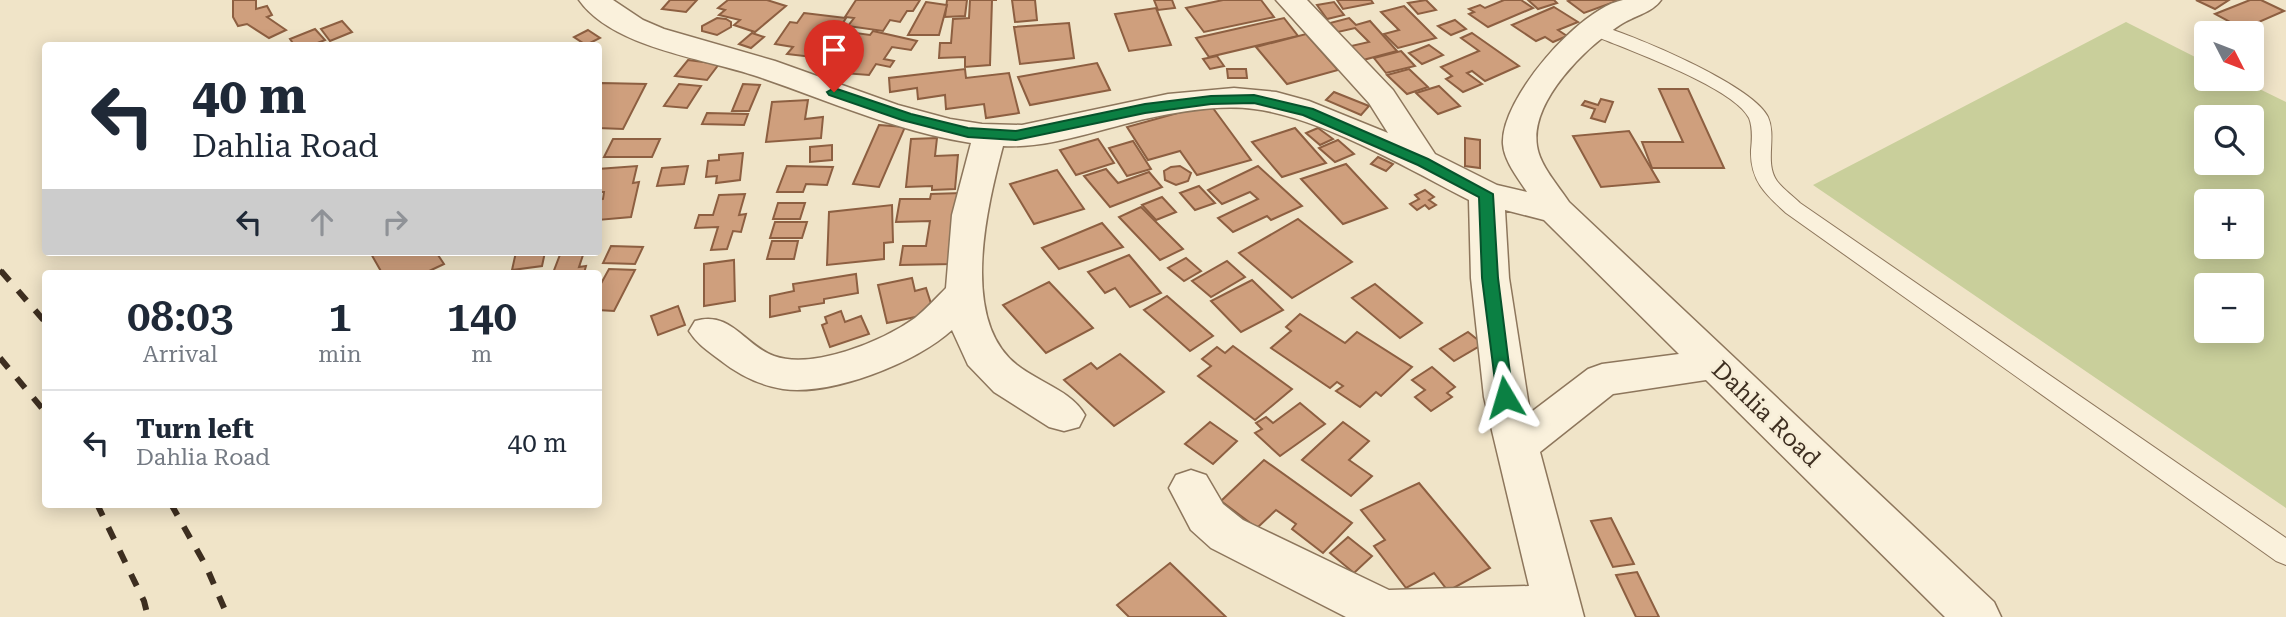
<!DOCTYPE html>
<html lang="en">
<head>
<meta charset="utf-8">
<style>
	:root { --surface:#fff; --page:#f2f2f3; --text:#1f2937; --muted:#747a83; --line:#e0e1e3 }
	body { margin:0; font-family:"Roboto Serif",serif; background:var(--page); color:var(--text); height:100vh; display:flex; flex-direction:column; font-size:26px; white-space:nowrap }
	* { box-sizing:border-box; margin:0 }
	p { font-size:23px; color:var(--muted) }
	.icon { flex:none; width:38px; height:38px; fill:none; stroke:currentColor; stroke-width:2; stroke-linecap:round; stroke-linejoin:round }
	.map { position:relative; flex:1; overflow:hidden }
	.panel { position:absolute; left:42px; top:270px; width:560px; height:238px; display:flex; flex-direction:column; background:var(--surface); border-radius:7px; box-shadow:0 4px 18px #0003 }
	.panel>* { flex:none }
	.top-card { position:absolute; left:42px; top:42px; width:560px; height:214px; border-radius:7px; box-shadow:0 4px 18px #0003; background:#fff; color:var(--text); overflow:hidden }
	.needle { width:46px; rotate:132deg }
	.buttons { position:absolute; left:2194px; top:21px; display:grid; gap:14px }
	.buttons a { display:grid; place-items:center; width:70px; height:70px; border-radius:7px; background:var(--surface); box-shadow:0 4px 18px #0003; font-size:35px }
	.pin { position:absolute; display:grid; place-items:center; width:60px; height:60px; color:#fff; margin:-72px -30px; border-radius:50% 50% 50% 0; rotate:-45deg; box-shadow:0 0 7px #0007 }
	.pin .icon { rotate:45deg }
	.me { position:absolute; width:77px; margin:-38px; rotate:353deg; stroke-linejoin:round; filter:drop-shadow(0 0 5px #0008) }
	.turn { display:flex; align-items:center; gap:24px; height:147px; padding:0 35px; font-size:32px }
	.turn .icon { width:91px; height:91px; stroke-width:2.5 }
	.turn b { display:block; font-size:49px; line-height:60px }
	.lanes { display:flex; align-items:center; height:66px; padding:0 35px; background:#0003; justify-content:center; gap:35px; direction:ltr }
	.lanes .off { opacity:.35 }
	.eta { display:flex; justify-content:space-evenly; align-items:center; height:119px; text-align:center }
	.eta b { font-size:42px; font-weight:600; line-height:49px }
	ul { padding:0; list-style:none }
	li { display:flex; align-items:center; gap:21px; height:105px; padding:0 35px; border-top:2px solid var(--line) }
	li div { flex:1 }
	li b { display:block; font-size:26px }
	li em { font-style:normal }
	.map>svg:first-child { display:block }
	.green { fill:#c9cf9b; fill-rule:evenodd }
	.building { fill:#cf9f7d; stroke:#8d5f41; stroke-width:2 }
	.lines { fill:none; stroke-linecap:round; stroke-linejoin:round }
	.service-casing { stroke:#8d765c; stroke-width:2 }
	.minor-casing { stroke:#8d765c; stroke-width:3 }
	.service { fill:#faf1dc; fill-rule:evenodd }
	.minor { fill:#faf1dc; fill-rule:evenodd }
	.rail-far1 { stroke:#3d2e20; stroke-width:4.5; stroke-dasharray:10 10; stroke-linecap:butt }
	.rail { stroke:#3d2e20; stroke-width:6; stroke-dasharray:13 13; stroke-linecap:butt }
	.route { fill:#0b8043; stroke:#07532c; stroke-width:2 }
	.labels { text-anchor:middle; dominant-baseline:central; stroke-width:5; stroke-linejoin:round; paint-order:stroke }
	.street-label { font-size:24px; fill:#3d2e20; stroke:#f7eed8 }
</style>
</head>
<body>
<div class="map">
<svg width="2286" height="617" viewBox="0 0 2286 617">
	<rect width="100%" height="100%" fill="#f0e4c8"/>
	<path class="green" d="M 2126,22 L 2207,63 L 2207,79 L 2239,79 L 2286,102 L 2286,508 L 1813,185 ZM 2207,117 L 2252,117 L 2252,163 L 2207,163 ZM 2207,201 L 2252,201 L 2252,247 L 2207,247 ZM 2207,285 L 2252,285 L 2252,331 L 2207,331 Z"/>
	<g class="building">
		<polygon points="233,0 256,0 256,9 267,6 272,15 267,17 286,30 269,38 247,24 238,26 233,17"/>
		<polygon points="670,0 697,0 686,12 662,9"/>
		<polygon points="728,0 767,0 786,6 755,32 734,25 740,20 719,15 725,10 718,8"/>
		<polygon points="856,0 920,0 913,11 907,11 900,22 890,20 883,31 848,26 854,18 845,17"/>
		<polygon points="947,0 967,0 965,16 945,17"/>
		<polygon points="970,0 997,0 992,0 990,65 965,67 965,57 939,58 940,43 951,43 953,19 969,18"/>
		<polygon points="1012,0 1035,0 1037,20 1015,22"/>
		<polygon points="1154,0 1172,0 1175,8 1158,10"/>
		<polygon points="1223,0 1261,0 1274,17 1204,32 1186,8"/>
		<polygon points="1337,0 1371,0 1373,3 1343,9"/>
		<polygon points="1426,0 1436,10 1418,14 1408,3"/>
		<polygon points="1504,0 1521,0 1533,8 1488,27 1469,14 1474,12 1469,9 1480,5 1485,8"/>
		<polygon points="1528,0 1554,0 1557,3 1538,9"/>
		<polygon points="1571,0 1616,0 1617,1 1584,13 1568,1"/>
		<polygon points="2196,0 2229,0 2215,9"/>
		<polygon points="2250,0 2261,0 2284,11 2243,29 2215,14"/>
		<polygon points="926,2 947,5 939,35 908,35"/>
		<polygon points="1334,2 1344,15 1327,19 1317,5"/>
		<polygon points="1404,6 1436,38 1398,48 1384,34 1399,30 1381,12"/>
		<polygon points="1554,7 1578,22 1558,30 1567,36 1553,42 1545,37 1536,41 1512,25"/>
		<polygon points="1156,8 1171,45 1129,51 1115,14"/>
		<polygon points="804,13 846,18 821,58 787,54 793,47 775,44 790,22 797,23"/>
		<polygon points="717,18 726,19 731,22 731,27 717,35 702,31 702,26"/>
		<polygon points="1284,18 1298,36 1209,57 1196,38"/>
		<polygon points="1349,18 1356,25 1370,21 1397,51 1363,60 1351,46 1369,42 1355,28 1338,32 1330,23"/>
		<polygon points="1455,20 1466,29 1451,35 1438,26"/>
		<polygon points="342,21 352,32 330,41 321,29"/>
		<polygon points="1069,23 1074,58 1020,64 1014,27"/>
		<polygon points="315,29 325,40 310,46 295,46 290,39"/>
		<polygon points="588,30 600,38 586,45 574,37"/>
		<polygon points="873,31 917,41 911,50 892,47 884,59 894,61 890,67 876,64 869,75 829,72 856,33 870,35"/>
		<polygon points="752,33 764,37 751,48 739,44"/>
		<polygon points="1472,33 1519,66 1485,81 1472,71 1467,73 1482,84 1463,92 1446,79 1452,76 1441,67 1479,51 1461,38"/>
		<polygon points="1306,34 1338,70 1287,84 1256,47"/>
		<polygon points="1429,45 1443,55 1422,64 1409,53"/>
		<polygon points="1401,51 1415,66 1386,73 1374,58"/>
		<polygon points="1217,56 1224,66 1210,69 1203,59"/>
		<polygon points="688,60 719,64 707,80 675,76"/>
		<polygon points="1097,63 1110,90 1030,105 1018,77"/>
		<polygon points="965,69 966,78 1009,73 1019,113 986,118 984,104 946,109 945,95 918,99 917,88 890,92 889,78"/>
		<polygon points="1227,69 1246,69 1247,78 1228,78"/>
		<polygon points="1409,69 1428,87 1407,94 1387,75"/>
		<polygon points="602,83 646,84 623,129 598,128 598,88"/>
		<polygon points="679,84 701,86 687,108 664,106"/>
		<polygon points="743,84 760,85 749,111 732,111"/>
		<polygon points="1439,86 1460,106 1438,114 1416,93"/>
		<polygon points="1659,89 1688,89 1724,168 1652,168 1642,142 1683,142"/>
		<polygon points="1334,92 1369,106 1361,115 1326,100"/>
		<polygon points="1601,99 1613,102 1605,122 1591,118 1595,109 1582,105 1585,101 1598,105"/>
		<polygon points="808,100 805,119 823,117 821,138 766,142 772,102"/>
		<polygon points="1210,104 1251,160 1197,175 1180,151 1148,160 1127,127"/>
		<polygon points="707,113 748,114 744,125 702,124"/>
		<polygon points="879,125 905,127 879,187 853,184"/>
		<polygon points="1295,128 1326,163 1282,177 1252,142"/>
		<polygon points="1318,128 1333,139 1320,145 1306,133"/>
		<polygon points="1629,131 1659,182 1601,187 1573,136"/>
		<polygon points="937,138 935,156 958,155 955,189 932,190 932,186 906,187 911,139"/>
		<polygon points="1465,138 1480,140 1480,168 1465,166"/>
		<polygon points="613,139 660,139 652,157 604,157"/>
		<polygon points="1098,139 1114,163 1076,175 1060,150"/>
		<polygon points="1338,140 1354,154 1335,162 1319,148"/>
		<polygon points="1133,141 1151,169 1127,176 1109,148"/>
		<polygon points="832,145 832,160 810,162 810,147"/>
		<polygon points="743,153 740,180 716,183 717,176 706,177 708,161 719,160 719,155"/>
		<polygon points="1378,157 1393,164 1386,171 1371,164"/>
		<polygon points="1346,164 1387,208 1343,224 1301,179"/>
		<polygon points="637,166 633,183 639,182 631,217 598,220 598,200 603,199 604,192 598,192 598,169"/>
		<polygon points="688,166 684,184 657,186 662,168"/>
		<polygon points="787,166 833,167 827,185 806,184 803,192 777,192"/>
		<polygon points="1180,166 1191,173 1188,181 1176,185 1165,180 1164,171 1171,167"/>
		<polygon points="1258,166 1302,206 1271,220 1267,216 1233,232 1218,218 1258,199 1250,192 1222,204 1208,190"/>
		<polygon points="1106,169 1118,183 1149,172 1162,187 1110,207 1084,176"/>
		<polygon points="1057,170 1084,209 1034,224 1010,184"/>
		<polygon points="1199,186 1215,203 1195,210 1180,193"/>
		<polygon points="1425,190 1434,197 1429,200 1436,205 1429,209 1425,205 1417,210 1410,204 1419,199 1415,195"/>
		<polygon points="962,193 953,264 900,265 903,246 926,246 930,221 896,222 900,199 930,199 931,194"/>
		<polygon points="745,194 739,215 746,214 741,232 733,231 727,249 711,250 718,227 695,228 699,215 713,215 719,195"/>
		<polygon points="1162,197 1176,212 1156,220 1142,205"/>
		<polygon points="778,203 805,203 800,219 773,219"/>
		<polygon points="892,205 893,242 884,243 884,259 827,265 829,212"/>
		<polygon points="1141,207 1183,249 1160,260 1119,217"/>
		<polygon points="1298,219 1352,262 1292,298 1239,253"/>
		<polygon points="775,222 807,222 802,238 770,238"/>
		<polygon points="1102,223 1123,247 1059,269 1042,248"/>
		<polygon points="772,241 798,241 794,259 767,259"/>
		<polygon points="611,246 643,247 635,264 603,263"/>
		<polygon points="370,252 436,252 444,264 425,273 382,273"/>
		<polygon points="516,252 545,252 542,266 512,270"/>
		<polygon points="561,252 584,252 579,267 586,266 584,273 553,273"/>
		<polygon points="1129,255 1161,293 1130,307 1115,288 1105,293 1088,272"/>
		<polygon points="1186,258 1201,271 1184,281 1168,268"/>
		<polygon points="734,260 735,301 704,306 704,264"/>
		<polygon points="1227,261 1245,277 1211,297 1192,281"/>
		<polygon points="609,269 635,270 614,311 598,310 598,289"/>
		<polygon points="856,274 858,293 824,299 824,303 799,307 800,311 770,317 770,296 794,291 793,284"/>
		<polygon points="912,278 915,291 926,288 934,313 887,323 878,285"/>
		<polygon points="1252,280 1283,310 1241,332 1211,301"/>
		<polygon points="1049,282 1093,328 1046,353 1003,305"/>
		<polygon points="1375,284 1422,323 1400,338 1352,298"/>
		<polygon points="1167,296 1213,336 1190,351 1144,310"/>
		<polygon points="678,306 685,325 658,335 651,316"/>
		<polygon points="841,311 845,322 861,316 869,334 830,347 822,325 827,323 825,317"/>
		<polygon points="1300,314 1345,343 1357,332 1412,367 1381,396 1376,392 1360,407 1336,391 1343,386 1337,382 1330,388 1271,348 1291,331 1286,327"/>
		<polygon points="1468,332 1483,344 1454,361 1440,349"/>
		<polygon points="1233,346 1292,389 1255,420 1198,376 1211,366 1202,359 1217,347 1225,353"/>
		<polygon points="1120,354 1164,392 1114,426 1064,380 1091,363 1097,369"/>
		<polygon points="1432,367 1455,387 1447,393 1452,397 1431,411 1415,397 1425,390 1412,380"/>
		<polygon points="1300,403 1325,424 1280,456 1255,433 1262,429 1256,423 1266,417 1273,423"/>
		<polygon points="1210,422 1237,441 1213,464 1185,444"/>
		<polygon points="1343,422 1369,441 1349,460 1372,476 1351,496 1302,460"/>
		<polygon points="1264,460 1352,523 1323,553 1292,529 1296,524 1276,510 1257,528 1221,501"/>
		<polygon points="1419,483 1490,568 1448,591 1434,573 1406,588 1374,546 1385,540 1361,510"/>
		<polygon points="1611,518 1634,564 1613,567 1591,521"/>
		<polygon points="1348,537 1372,556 1354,573 1330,553"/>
		<polygon points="1170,563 1226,617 1129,617 1117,605"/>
		<polygon points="1637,572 1659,617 1636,617 1616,575"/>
	</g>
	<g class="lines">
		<g class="service-casing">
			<path id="service" d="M 1594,24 C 1630,33 1753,85 1768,117 C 1777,137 1764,163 1777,181 C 1783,189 1793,196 1800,203 L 2286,538 L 2286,565 L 2276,561 L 1786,213 C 1765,194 1750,180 1751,150 C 1752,140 1753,128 1749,118 C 1733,86 1622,48 1588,33 L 1585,29 Z"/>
		</g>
		<g class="minor-casing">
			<path id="minor" d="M 579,0 L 613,0 L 643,20 L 664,29 L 775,61 L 898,105 L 950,119 L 982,124 L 1022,125 L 1168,94 L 1234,88 L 1276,92 L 1309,101 L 1388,133 L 1369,103 L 1276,0 L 1307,0 L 1393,90 L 1435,154 L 1497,185 L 1527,192 C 1518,178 1504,161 1503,144 C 1500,99 1580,8 1623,0 C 1635,0 1649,0 1661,0 C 1652,13 1633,16 1620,25 C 1586,47 1530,101 1537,146 C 1540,166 1558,185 1569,202 L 1994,602 L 2001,617 L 1945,617 L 1706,380 L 1613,394 L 1540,452 L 1584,617 L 1346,617 L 1211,548 L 1191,530 L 1169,488 L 1176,475 L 1191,470 L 1206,475 L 1223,504 L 1243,520 L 1389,590 L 1529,586 L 1484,397 L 1471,278 L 1469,200 C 1409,169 1320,117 1254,109 C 1223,105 1190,110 1159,116 C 1111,125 1053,149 1003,146 C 987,207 959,320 1017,365 C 1038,382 1072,391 1085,415 L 1079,427 L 1064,431 L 1049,427 L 994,392 L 968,365 L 952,330 C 916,363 831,396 783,389 C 759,385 739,375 720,360 C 708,351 697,344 689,331 L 695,321 C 731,310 744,345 774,356 C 813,370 883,341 915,318 C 926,309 936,298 946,288 L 952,215 L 971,143 C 894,131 825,99 753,75 C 701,58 612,47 579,0 ZM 1505,210 L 1544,220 L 1679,354 L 1602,364 L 1588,369 L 1530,413 L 1509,278 Z"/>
		</g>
		<use href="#service" class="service"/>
		<use href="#minor" class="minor"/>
		<polyline class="rail-far1" points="0,270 3,273"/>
		<g class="rail">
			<polyline points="1,271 46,323"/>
			<polyline points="0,358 46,413"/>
			<polyline points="97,504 144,601 148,617"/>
			<polyline points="171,504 206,566 228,617"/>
		</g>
	</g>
	<polygon class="route" points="834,88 911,114 968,128 1016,131 1145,104 1211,96 1254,95 1313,109 1428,159 1493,194 1498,278 1513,397 1511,402 1499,402 1497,397 1482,278 1479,197 1418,165 1303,115 1254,103 1211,104 1145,113 1016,140 968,137 902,120 829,95 827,92"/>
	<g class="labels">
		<g class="street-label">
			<text transform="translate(1766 414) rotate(44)">Dahlia Road</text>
		</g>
	</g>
</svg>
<div class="buttons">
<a><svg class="needle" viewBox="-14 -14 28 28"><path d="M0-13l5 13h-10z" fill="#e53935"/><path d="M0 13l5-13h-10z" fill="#747a83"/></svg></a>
<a><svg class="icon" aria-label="search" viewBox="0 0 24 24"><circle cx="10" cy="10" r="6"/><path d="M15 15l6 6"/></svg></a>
<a>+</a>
<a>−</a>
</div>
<div class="pin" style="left:834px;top:92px;background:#d93025"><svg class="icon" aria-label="arrive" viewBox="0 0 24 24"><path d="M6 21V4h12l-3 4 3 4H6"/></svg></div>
<svg class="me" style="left:1505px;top:397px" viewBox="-20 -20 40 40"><path d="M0-17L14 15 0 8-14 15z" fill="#0b8043" stroke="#fff" stroke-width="4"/></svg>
<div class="top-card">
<div class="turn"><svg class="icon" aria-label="left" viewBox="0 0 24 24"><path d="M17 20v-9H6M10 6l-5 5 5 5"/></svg><div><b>40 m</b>Dahlia Road</div></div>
<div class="lanes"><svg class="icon" aria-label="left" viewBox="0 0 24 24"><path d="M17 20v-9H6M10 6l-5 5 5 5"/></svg><svg class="icon off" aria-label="ahead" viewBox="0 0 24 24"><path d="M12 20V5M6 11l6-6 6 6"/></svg><svg class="icon off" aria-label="right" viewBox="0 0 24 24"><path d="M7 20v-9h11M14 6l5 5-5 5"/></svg></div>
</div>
<section class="panel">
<div class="eta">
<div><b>08:03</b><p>Arrival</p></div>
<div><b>1</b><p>min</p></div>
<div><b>140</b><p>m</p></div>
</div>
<ul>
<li><svg class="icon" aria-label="left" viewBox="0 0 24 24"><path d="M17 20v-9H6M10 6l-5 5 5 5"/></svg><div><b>Turn left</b><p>Dahlia Road</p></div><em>40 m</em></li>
</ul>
</section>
</div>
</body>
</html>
